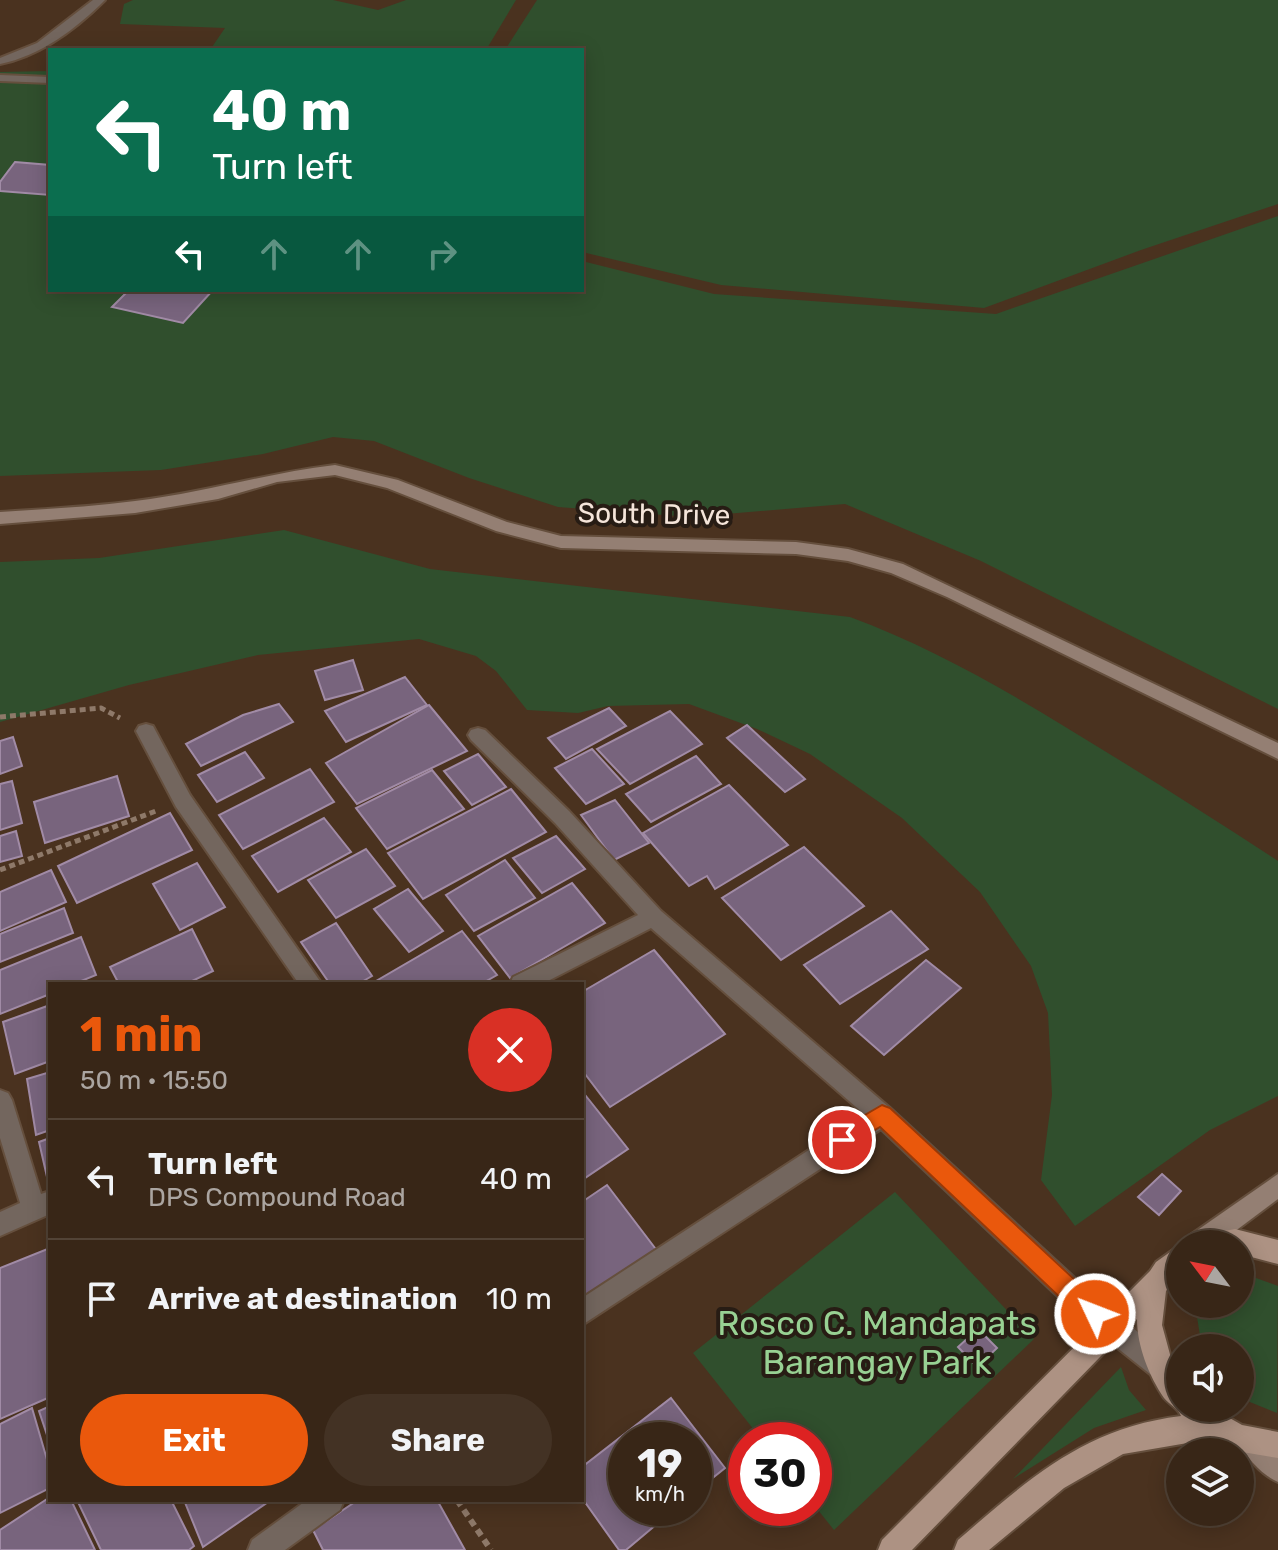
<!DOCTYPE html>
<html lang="en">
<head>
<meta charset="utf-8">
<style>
	:root { --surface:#382617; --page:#433224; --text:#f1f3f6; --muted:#aba5a1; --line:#524336; --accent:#ea580c }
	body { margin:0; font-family:Rubik,sans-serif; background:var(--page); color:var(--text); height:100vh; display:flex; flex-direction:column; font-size:30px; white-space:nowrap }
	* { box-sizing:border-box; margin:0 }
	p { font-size:26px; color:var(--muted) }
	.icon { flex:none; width:44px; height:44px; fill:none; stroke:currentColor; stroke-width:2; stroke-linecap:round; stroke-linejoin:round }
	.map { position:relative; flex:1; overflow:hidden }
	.sheet { position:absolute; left:48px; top:982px; width:536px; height:520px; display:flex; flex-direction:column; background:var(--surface); border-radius:0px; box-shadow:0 4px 20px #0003,0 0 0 2px var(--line) }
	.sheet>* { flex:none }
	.hud { position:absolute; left:48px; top:48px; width:536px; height:244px; border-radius:0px; box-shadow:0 4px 20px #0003,0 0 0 2px var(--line); background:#0b6e4f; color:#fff; overflow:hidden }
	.needle { width:52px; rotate:302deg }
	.fabs { position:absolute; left:1166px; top:1230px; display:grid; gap:16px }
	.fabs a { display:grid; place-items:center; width:88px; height:88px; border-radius:50%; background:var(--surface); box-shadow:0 4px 20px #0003,0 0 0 2px var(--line); font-size:40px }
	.speed { position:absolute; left:608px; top:1422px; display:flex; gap:16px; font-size:40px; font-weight:700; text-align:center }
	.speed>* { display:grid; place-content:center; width:104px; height:104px; border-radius:50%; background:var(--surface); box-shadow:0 4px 20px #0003,0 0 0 2px var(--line); line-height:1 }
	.speed small { font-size:20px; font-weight:400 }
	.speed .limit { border:12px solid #d22; background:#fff; color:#111 }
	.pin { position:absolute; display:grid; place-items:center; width:68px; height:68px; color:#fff; margin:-34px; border:4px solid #fff; border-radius:50%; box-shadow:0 2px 8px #0007 }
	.me { position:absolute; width:88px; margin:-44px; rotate:313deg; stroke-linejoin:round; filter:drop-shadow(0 0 6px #0008) }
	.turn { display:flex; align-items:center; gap:28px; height:168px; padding:0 32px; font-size:36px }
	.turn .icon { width:104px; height:104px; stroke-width:2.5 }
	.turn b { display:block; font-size:56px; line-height:68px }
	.lanes { display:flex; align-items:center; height:76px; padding:0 32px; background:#0003; justify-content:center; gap:40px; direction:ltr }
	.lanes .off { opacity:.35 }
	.round { display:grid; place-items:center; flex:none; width:84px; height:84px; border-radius:42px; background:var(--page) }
	.headline { display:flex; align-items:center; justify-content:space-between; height:136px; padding:0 32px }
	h1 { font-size:48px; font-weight:700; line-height:60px; color:var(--accent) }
	.button { display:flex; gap:16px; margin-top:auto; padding:16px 32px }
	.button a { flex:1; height:92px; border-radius:48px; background:var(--accent); color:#fff; font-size:32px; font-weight:700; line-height:92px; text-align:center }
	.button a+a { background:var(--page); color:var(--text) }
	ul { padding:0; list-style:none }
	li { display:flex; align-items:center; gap:24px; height:120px; padding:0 32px; border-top:2px solid var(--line) }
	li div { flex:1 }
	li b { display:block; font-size:30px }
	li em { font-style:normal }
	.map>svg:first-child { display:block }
	.green { fill:#304f2d }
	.building { fill:#78647d; stroke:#a18ba6; stroke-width:2 }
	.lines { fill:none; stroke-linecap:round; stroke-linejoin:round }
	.lane-casing { stroke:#654f3d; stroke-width:4 }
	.street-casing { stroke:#654f3d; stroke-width:4 }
	.secondary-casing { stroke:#654f3d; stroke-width:4 }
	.primary-casing { stroke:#654f3d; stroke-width:4 }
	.path-far1 { stroke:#8e7969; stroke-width:5; stroke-dasharray:6 4; stroke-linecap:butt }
	.path { stroke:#8e7969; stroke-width:6; stroke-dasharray:7 5; stroke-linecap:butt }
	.lane { fill:#73665e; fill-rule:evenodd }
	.street { fill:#73665e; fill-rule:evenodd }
	.secondary { fill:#947f73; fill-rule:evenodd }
	.primary { fill:#ad9283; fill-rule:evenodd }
	.route { fill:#ea580c; stroke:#983908; stroke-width:2 }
	.labels { text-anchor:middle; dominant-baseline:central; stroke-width:8; stroke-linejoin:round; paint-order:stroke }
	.street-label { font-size:28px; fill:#f5e5da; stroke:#271c14 }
	.near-park-label { font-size:34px; fill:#98d193; stroke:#271c14 }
</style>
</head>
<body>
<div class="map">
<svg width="1278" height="1550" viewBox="0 0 1278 1550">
	<rect width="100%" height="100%" fill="#4a321f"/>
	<g class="green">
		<polygon points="133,0 333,0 378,10 406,0 516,0 486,50 210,50 225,28 120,24 124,4"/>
		<polygon points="537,0 1278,0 1278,204 1141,250 984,308 721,285 582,252 582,50 505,50"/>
		<polygon points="50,71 50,290 582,290 582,261 714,294 996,314 1278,216 1278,709 981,561 845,504 690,517 558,507 469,478 374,441 333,437 263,454 161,470 0,476 0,72"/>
		<path d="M 284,530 L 430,569 L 850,617 C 928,646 997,685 1067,728 C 1138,771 1208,815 1278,861 L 1278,1096 L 1210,1130 L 1075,1226 L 1041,1180 L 1052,1095 L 1048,1013 L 1031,966 L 980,892 L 902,818 L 810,754 L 757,729 L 689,704 L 608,706 L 578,713 L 527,710 L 496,671 L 476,656 L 419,639 L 258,655 L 129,685 L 0,722 L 0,562 L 99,558 Z"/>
		<polygon points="895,1192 1034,1339 834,1530 814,1505 814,1440 762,1440 693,1353"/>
		<polygon points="1256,1278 1278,1286 1277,1413 1240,1398 1240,1348 1202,1348 1197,1317 1207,1304 1240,1304 1240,1282"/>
		<polygon points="1121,1367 1129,1390 1146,1410 1094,1428 1013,1479"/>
	</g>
	<g class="building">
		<polygon points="15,162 50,165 50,195 0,191 0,182"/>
		<polygon points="129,290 213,290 183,323 112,307"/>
		<polygon points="353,660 363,690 325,700 315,671"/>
		<polygon points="405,677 427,705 346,742 325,711"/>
		<polygon points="279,704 293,722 201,766 186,744 243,715"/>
		<polygon points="429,705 467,751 357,804 326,763"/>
		<polygon points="609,708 626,726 566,759 548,738"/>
		<polygon points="670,711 702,744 630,784 597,749"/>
		<polygon points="747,725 805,779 785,792 727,738"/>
		<polygon points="13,737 22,766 0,774 0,741"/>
		<polygon points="592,749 624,784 586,804 555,768"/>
		<polygon points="245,752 264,778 217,802 198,775"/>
		<polygon points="478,754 506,787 472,805 444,771"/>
		<polygon points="696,756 721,784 651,822 626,794"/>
		<polygon points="310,769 334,802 243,849 219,815"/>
		<polygon points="432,770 464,809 387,849 356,808"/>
		<polygon points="117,776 129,816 45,843 34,802"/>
		<polygon points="12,781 22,823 0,830 0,784"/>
		<polygon points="729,785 788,845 715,889 707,876 689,886 643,833"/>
		<polygon points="511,789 546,832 423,899 388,853"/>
		<polygon points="615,800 649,843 614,860 581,815"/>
		<polygon points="170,813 192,850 77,903 58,866"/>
		<polygon points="324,818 351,852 278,892 252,856"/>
		<polygon points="16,831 22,856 0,862 0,836"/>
		<polygon points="556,836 585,869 542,893 513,858"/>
		<polygon points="804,847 864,906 781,960 722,898"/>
		<polygon points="366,849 395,886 336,918 308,880"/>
		<polygon points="505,860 535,898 474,931 446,895"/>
		<polygon points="197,863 225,907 180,930 153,884"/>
		<polygon points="51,870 66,902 0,931 0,892"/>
		<polygon points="572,883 605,923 510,978 478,936"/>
		<polygon points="408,889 443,931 409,952 374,909"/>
		<polygon points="64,908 73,933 0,962 0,934"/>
		<polygon points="891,911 928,949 840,1004 804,965"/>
		<polygon points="336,923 372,976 358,984 330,984 301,942"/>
		<polygon points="192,929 213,971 186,984 119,984 110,967"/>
		<polygon points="462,931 497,975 481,984 371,984"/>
		<polygon points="81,937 96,975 74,984 50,984 50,994 0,1014 0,970"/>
		<polygon points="654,950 725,1034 610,1107 582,1070 582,992"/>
		<polygon points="926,960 961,988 884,1055 851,1026"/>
		<polygon points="50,1005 50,1061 15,1074 3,1022"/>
		<polygon points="50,1072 50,1130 36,1135 27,1079"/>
		<polygon points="582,1091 628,1149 582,1180"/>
		<polygon points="50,1138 50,1190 39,1142"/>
		<polygon points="1162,1174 1181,1191 1159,1215 1138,1197"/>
		<polygon points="607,1185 658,1252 582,1304 582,1202"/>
		<polygon points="50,1248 50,1397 0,1419 0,1268"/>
		<polygon points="978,1329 997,1348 977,1367 958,1347"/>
		<polygon points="671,1398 725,1468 694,1493 694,1440 626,1440 626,1508 676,1508 626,1550 619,1550 582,1498 582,1467"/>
		<polygon points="50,1406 50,1444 39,1411"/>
		<polygon points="32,1408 50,1470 50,1488 0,1513 0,1424"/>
		<polygon points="50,1497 50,1500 71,1500 95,1550 0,1550 0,1530"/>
		<polygon points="77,1500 171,1500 194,1546 189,1550 101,1550"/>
		<polygon points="184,1500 271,1500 203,1547"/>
		<polygon points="358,1500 437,1500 465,1550 323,1550 313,1530"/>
	</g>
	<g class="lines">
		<g class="lane-casing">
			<g id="lane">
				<path d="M 93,0 L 105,0 C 76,29 40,56 0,64 L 0,58 L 37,43 Z"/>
				<polygon points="0,75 50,77 50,83 0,81"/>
			</g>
		</g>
		<g class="street-casing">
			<g id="street">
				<polygon points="146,724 153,726 190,795 322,984 299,984 176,807 136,731 139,726"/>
				<polygon points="478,728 485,730 569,811 661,911 890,1108 1104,1305 1168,1356 1172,1365 1168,1374 1159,1378 1150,1374 1086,1323 881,1129 582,1325 582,1298 864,1114 651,928 542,984 510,984 513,977 638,915 555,823 471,740 468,735 471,730"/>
				<polygon points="0,1090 8,1093 12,1100 41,1194 50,1191 50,1214 0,1236 0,1212 20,1203 0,1138"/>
				<polygon points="307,1500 344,1500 340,1510 285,1550 248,1550 252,1540"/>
			</g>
		</g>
		<g class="secondary-casing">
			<g id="secondary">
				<path d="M 335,465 L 398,480 L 507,522 L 561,536 L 796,542 L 848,549 L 903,564 L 1278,743 L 1278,759 L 947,597 L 891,573 L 848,561 L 796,554 L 561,548 L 496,531 L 387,488 L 335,475 L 277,482 L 218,499 L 135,513 L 0,524 L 0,512 C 45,509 90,507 135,501 C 203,493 267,473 335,465 Z"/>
				<polygon points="1278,1174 1278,1199 1218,1244 1186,1244 1189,1236"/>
				<path d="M 1253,1429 L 1262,1433 L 1278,1449 L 1278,1482 C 1262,1475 1246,1458 1240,1442 L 1244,1433 Z"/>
			</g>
		</g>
		<g class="primary-casing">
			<g id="primary">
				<polygon points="1235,1229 1278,1240 1278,1264 1240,1254 1240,1244 1195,1244 1198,1236"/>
				<path d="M 1180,1245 L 1180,1273 L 1166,1291 L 1162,1325 L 1171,1358 L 1180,1375 L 1180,1408 L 1212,1408 L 1242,1425 L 1278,1432 L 1278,1458 L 1242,1452 L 1211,1439 L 1123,1454 L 1064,1488 L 989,1550 L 954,1550 L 958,1540 C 1029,1479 1084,1428 1181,1416 C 1178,1408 1170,1405 1164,1398 C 1149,1376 1137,1346 1137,1319 L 912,1550 L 878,1550 L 882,1540 L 1150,1271 L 1156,1262 Z"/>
			</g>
		</g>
		<g class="path-far1">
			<polyline points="0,717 101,708 120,718"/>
			<polyline points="0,870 156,811"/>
		</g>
		<polyline class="path" points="457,1500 491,1550"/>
		<use href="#lane" class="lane"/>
		<use href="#street" class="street"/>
		<use href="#secondary" class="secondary"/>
		<use href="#primary" class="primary"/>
	</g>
	<polygon class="route" points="882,1105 890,1108 1103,1306 1106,1314 1103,1322 1095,1325 1086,1322 880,1127 842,1150 834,1147 831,1140 834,1133"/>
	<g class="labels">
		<g class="street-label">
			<text transform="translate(654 514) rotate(1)">South Drive</text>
		</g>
		<g class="near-park-label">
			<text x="877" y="1323">Rosco C. Mandapats<tspan x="877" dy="39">Barangay Park</tspan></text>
		</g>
	</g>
</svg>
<div class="fabs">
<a><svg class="needle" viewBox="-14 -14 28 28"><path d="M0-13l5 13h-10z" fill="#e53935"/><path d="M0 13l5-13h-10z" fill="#aba5a1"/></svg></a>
<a><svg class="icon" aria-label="sound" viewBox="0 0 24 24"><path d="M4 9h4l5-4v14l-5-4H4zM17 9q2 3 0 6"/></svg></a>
<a><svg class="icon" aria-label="layers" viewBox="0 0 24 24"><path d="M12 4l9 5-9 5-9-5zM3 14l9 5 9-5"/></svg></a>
</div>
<div class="speed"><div>19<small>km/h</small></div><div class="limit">30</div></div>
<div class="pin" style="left:842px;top:1140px;background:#d93025"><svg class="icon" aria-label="arrive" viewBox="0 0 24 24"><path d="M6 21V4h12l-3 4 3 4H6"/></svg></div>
<svg class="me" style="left:1095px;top:1314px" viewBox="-20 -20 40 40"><circle r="17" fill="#ea580c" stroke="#fff" stroke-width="3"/><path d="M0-11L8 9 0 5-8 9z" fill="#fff"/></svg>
<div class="hud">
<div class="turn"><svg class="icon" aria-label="left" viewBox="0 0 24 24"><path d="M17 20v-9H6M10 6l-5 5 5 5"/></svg><div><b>40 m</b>Turn left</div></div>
<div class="lanes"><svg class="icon" aria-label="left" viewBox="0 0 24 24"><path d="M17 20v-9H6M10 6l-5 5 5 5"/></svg><svg class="icon off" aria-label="ahead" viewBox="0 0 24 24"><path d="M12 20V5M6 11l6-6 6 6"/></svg><svg class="icon off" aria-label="ahead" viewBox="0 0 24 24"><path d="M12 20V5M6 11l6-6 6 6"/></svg><svg class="icon off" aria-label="right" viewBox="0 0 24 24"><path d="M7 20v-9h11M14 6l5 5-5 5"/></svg></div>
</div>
<section class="sheet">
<div class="headline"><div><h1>1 min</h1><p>50 m · 15:50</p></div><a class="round" style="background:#d93025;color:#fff"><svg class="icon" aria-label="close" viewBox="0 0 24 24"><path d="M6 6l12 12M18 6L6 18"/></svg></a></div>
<ul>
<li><svg class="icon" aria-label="left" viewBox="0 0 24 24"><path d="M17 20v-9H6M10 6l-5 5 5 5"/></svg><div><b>Turn left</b><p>DPS Compound Road</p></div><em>40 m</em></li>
<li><svg class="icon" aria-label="arrive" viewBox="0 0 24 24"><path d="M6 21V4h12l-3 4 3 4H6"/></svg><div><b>Arrive at destination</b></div><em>10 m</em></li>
</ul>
<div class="button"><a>Exit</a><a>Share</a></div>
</section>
</div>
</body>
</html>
